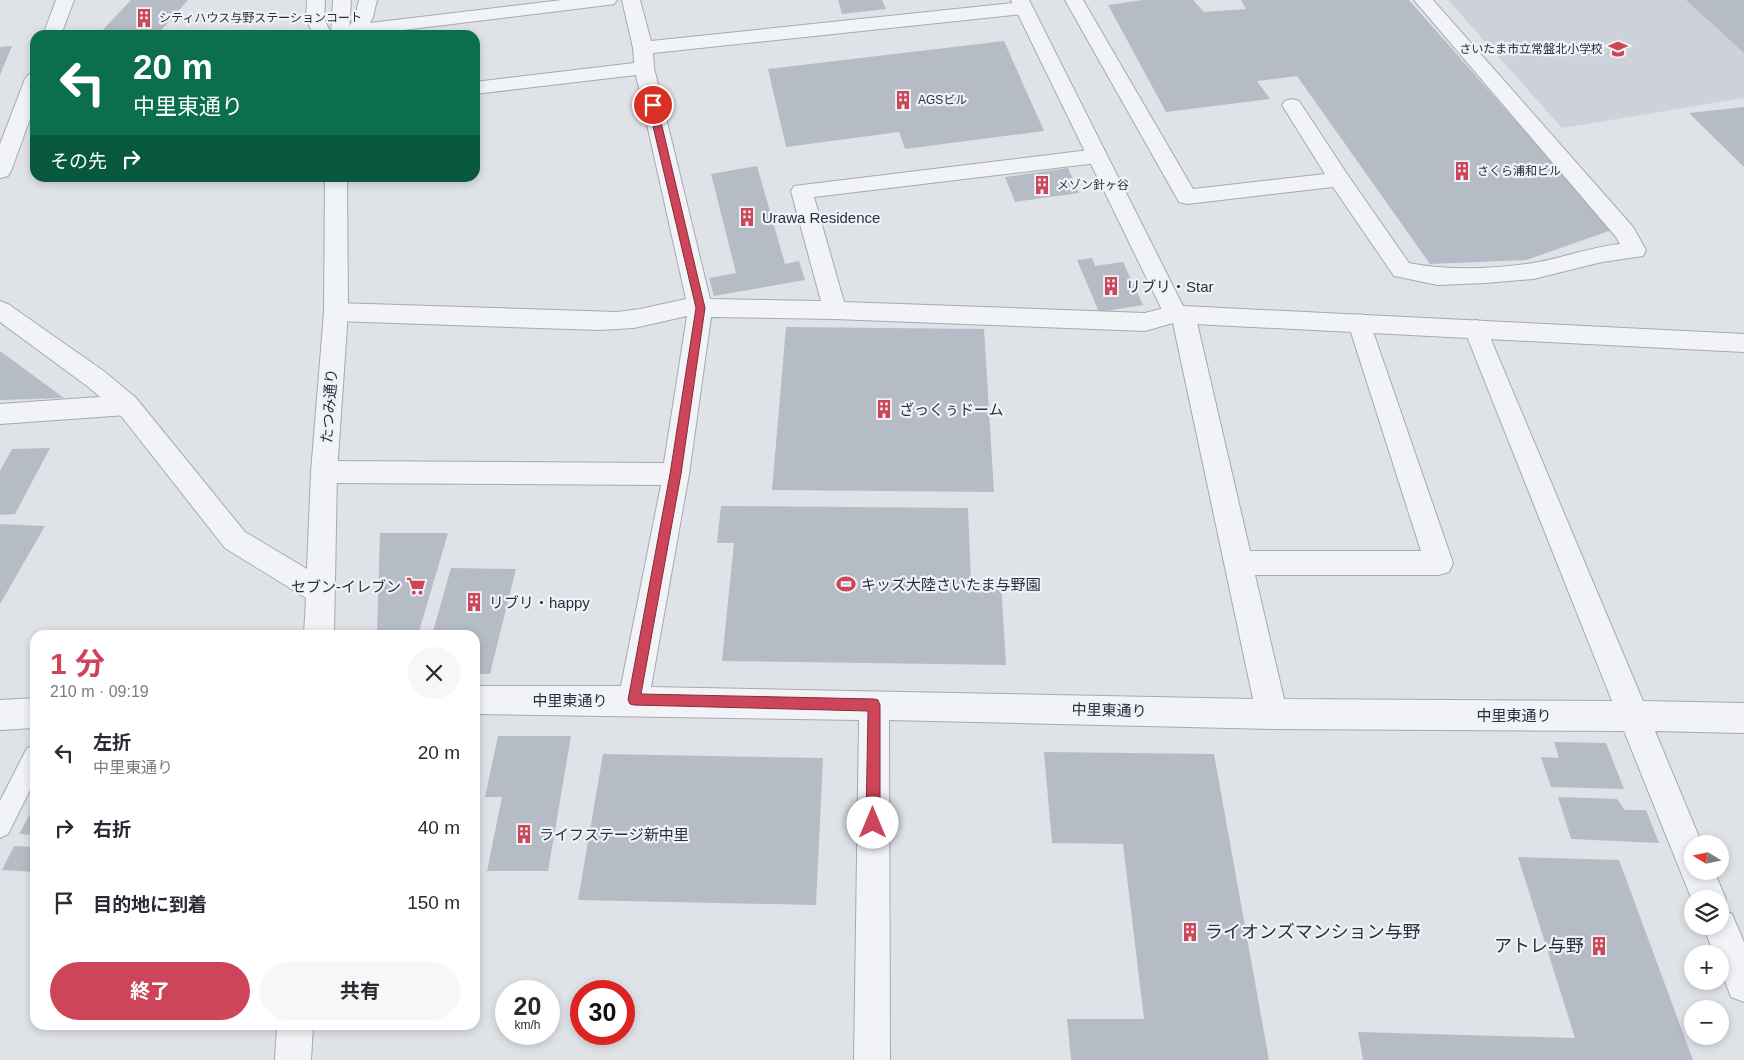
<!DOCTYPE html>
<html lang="ja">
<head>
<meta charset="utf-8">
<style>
	:root { --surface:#fff; --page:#f7f7f7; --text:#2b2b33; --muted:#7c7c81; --accent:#cd4558 }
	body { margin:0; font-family:Arial,"Noto Sans JP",sans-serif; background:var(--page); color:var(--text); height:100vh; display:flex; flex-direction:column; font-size:19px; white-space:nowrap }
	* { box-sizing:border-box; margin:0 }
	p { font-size:16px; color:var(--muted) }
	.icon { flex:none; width:28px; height:28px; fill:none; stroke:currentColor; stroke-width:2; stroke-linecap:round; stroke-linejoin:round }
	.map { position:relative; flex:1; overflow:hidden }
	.panel { position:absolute; left:30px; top:630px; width:450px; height:400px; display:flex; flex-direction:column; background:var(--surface); border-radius:15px; box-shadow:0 2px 8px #0003 }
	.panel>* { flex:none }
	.banner { position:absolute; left:30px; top:30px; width:450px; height:152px; border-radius:15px; box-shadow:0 2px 8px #0003; background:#0b6e4f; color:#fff; overflow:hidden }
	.needle { width:32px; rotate:280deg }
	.fabs { position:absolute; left:1684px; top:835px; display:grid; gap:10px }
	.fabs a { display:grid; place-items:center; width:45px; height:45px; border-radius:50%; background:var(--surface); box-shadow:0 2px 8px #0003; font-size:25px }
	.speed { position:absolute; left:495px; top:980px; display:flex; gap:10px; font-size:25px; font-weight:700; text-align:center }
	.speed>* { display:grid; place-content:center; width:65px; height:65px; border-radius:50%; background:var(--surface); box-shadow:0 2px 8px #0003; line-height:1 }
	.speed small { font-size:12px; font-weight:400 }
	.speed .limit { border:8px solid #d22; background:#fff; color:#111 }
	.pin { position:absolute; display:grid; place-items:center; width:42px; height:42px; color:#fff; margin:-21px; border:2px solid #fff; border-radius:50%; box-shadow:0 1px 5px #0007 }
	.me { position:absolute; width:55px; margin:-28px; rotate:0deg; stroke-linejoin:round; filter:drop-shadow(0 0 4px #0008) }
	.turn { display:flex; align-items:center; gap:18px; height:105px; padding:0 20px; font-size:22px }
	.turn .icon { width:65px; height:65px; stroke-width:2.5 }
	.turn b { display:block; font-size:35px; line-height:42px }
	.then { display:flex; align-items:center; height:48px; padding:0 20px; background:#0003; gap:10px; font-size:19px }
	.round { display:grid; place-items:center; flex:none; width:52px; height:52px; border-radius:26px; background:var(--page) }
	.headline { display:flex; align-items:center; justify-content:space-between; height:85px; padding:0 20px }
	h1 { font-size:30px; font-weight:700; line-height:38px; color:var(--accent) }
	.button { display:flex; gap:10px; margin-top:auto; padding:10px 20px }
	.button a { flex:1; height:58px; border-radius:30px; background:var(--accent); color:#fff; font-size:20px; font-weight:700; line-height:58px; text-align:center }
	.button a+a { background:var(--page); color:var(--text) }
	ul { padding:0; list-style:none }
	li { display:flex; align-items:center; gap:15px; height:75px; padding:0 20px }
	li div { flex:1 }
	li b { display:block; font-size:19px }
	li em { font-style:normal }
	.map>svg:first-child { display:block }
	.built { fill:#cdd2da }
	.building { fill:#b6bcc5 }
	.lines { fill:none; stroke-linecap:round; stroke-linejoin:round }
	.service-casing { stroke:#a4aab2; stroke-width:2 }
	.minor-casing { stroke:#a4aab2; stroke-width:2 }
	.tertiary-casing { stroke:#a4aab2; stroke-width:2 }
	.service { fill:#f2f3f7; fill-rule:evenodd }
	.minor { fill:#f2f3f7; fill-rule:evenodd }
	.tertiary { fill:#f2f3f7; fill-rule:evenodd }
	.route { fill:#cd4558; stroke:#852d39 }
	.labels { text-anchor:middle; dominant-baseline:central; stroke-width:4.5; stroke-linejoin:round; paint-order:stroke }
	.far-poi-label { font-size:12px; fill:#28303f; stroke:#eff2f6; text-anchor:start }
	.poi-label { font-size:15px; fill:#28303f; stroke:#eff2f6; text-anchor:start }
	.street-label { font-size:15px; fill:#28303f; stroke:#eff2f6 }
	.near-poi-label { font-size:18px; fill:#28303f; stroke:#eff2f6; text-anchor:start }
</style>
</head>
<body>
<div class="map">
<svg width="1744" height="1060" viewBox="0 0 1744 1060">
	<rect width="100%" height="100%" fill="#dfe3e8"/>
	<polygon class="built" points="1448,0 1744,0 1744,98 1562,128"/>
	<g class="building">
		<polygon points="131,0 188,0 157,35 98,35"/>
		<polygon points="838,0 882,0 886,9 842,14"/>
		<polygon points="1143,0 1193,0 1204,12 1246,9 1241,0 1409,0 1612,230 1526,260 1430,264 1297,76 1257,81 1270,99 1166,112 1108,5"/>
		<polygon points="1686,0 1744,0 1744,53"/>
		<polygon points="412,28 412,35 389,35 389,30"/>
		<polygon points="1004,41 1044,131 905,149 899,132 786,147 768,69"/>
		<polygon points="12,46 0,75 0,47"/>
		<polygon points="1744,107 1744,167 1689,113"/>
		<polygon points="757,166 785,264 799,261 805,280 714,296 709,278 736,273 711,174"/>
		<polygon points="1068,168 1079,193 1015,202 1005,177"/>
		<polygon points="1092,258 1095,266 1123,262 1143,305 1099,312 1077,260"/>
		<polygon points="786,327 984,329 994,492 772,490"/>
		<polygon points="0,351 64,398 0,400"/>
		<polygon points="50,448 15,514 0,515 0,471 12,449"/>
		<polygon points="721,506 968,508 971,583 1001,583 1006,665 722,661 734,543 717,543"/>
		<polygon points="0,524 45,526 0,604"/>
		<polygon points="380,533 448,533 418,635 377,635"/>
		<polygon points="451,568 516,569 490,674 475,674 475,635 432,635"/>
		<polygon points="498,736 571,736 548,871 487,871 502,797 485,797"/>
		<polygon points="1554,742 1606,743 1624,789 1551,787 1541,757 1559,758"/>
		<polygon points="1044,752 1214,754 1269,1060 1071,1060 1067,1019 1144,1019 1123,844 1052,843"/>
		<polygon points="603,754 823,758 816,905 578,900"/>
		<polygon points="1558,797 1617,799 1625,810 1646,810 1659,843 1571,839"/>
		<polygon points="31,812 35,812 35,835 19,834"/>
		<polygon points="14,846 35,847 35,872 2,870"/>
		<polygon points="1518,857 1619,860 1693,1060 1363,1060 1358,1032 1575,1038"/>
	</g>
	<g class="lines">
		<g class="service-casing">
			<polygon id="service" points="35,745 35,780 8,834 0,838 0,801 27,748"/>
		</g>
		<g class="minor-casing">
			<g id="minor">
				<polygon points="56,0 74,0 61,35 43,35"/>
				<polygon points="307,0 325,0 324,19 332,35 314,35 306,19"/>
				<polygon points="359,0 377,0 373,17 370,23 562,0 617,0 614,4 608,5 362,35 344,35 355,17"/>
				<path d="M 622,0 L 640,0 L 651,41 L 1023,2 L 1030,4 L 1032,8 L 1030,12 L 1023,14 L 653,53 L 654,68 L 710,299 L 821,301 L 791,191 L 794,186 L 1097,149 L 1104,151 L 1107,156 L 1104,161 L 1097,163 L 814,197 L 844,302 L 1145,313 L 1175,305 L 1191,308 L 1195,314 L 1250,551 L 1421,551 L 1348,323 L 1352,317 L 1360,314 L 1368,317 L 1453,563 L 1449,572 L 1439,575 L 1255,575 L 1284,699 L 1612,701 L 1464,329 L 1468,323 L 1476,320 L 1484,323 L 1643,701 L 1744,703 L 1744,733 L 1655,731 L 1702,844 L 1692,844 L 1692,871 L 1714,871 L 1726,899 L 1722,909 L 1732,914 L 1744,942 L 1744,1002 L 1731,997 L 1720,968 L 1720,954 L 1714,954 L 1703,926 L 1720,926 L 1720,899 L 1692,899 L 1692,900 L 1624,731 L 1272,729 L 889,720 L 890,1060 L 854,1060 L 859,720 L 475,714 L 475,686 L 621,686 L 661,485 L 324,483 L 315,480 L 311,472 L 315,464 L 324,461 L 664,463 L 687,316 L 634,328 L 599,330 L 336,321 L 328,318 L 324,312 L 328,306 L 336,303 L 617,312 L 640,309 L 686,299 L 636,75 L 475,94 L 475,82 L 634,63 L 633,48 ZM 711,317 L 835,319 L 1145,331 L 1173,323 L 1253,699 L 651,687 L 689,474 Z"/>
				<path d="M 1065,0 L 1083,0 L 1193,189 L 1325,174 L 1282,105 L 1285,101 L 1292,99 L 1299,101 L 1347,174 L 1409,263 C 1449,271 1493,269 1533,263 C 1563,258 1591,247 1620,244 L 1616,237 L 1414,0 L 1433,0 L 1633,227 L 1646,250 L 1643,256 L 1602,262 L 1533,279 L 1485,283 L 1438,285 L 1394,276 L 1333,187 L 1187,204 L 1179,202 Z"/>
				<polygon points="35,73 35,105 11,171 8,176 0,178 0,144 25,79 28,75"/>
				<polygon points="127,395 136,398 140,405 136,412 127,415 0,424 0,404"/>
				<polygon points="35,698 35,728 0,730 0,700"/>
			</g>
		</g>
		<g class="tertiary-casing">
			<g id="tertiary">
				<polygon points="333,0 351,0 349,35 331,35"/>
				<polygon points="1011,0 1029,0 1183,306 1744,334 1744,352 1175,323 1167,320"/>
				<polygon points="325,178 347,178 348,312 337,472 334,635 304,635 306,598 225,548 118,412 87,386 0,322 0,301 8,304 105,372 136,398 245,532 307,569 311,472 324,312"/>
				<polygon points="277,1025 313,1025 311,1060 275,1060"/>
			</g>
		</g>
		<use href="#service" class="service"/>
		<use href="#minor" class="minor"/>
		<use href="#tertiary" class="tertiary"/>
	</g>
	<polygon class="route" points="650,103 657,105 705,308 681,474 641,694 874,699 878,700 880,705 880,823 878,828 873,830 868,828 866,823 868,711 634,705 630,704 628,700 670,474 696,308 648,105"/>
	<defs>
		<g id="building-bare" transform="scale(1.5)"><path d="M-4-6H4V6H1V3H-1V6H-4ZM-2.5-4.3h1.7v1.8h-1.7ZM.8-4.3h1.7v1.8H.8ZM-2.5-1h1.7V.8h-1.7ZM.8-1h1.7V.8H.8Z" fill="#cd4558" stroke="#eff2f6" stroke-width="2.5" paint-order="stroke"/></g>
		<g id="school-bare" transform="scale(1.5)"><path d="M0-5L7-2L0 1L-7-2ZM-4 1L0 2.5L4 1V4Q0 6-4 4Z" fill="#cd4558" stroke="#eff2f6" stroke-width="2.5" paint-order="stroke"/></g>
		<g id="stadium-bare" transform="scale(1.5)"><path d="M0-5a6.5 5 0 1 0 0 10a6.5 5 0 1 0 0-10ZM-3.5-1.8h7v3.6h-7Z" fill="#cd4558" stroke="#eff2f6" stroke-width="2.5" paint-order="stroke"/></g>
		<g id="supermarket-bare" transform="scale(1.5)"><path d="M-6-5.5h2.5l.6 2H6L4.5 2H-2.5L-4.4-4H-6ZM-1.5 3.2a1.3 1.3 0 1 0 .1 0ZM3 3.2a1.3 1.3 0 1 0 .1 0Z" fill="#cd4558" stroke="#eff2f6" stroke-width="2.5" paint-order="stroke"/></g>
	</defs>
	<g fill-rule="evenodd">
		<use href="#building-bare" x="144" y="18"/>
		<use href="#school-bare" x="1618" y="49"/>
		<use href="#building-bare" x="903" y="100"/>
		<use href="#building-bare" x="1462" y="171"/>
		<use href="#building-bare" x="1042" y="185"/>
		<use href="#building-bare" x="747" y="217"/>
		<use href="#building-bare" x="1111" y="286"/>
		<use href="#building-bare" x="884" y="409"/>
		<use href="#stadium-bare" x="846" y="584"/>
		<use href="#supermarket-bare" x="416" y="586"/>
		<use href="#building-bare" x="474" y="602"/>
		<use href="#building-bare" x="524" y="834"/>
		<use href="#building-bare" x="1190" y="932"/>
		<use href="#building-bare" x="1599" y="946"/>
	</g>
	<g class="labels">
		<g class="far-poi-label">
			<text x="159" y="18">シティハウス与野ステーションコート</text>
			<text x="1603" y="49" text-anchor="end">さいたま市立常盤北小学校</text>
			<text x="918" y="100">AGSビル</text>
			<text x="1477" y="171">さくら浦和ビル</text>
			<text x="1057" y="185">メゾン針ヶ谷</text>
		</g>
		<g class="poi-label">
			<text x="762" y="217">Urawa Residence</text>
			<text x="1126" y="286">リブリ・Star</text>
			<text x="899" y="409">ざっくぅドーム</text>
			<text x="861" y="584">キッズ大陸さいたま与野園</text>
			<text x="401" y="586" text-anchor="end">セブン-イレブン</text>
			<text x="489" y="602">リブリ・happy</text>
			<text x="539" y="834">ライフステージ新中里</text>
		</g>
		<g class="street-label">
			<text transform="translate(329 406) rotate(-86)">たつみ通り</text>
			<text x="570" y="700">中里東通り</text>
			<text transform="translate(1109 710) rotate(1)">中里東通り</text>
			<text x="1514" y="715">中里東通り</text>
		</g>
		<g class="near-poi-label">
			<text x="1205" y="932">ライオンズマンション与野</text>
			<text x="1584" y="946" text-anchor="end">アトレ与野</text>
		</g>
	</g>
</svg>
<div class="fabs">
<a><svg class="needle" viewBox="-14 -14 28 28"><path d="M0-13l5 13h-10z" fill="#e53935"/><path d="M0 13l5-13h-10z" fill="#7c7c81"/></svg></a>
<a><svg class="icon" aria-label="layers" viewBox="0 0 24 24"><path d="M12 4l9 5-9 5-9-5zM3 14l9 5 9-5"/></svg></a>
<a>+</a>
<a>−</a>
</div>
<div class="speed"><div>20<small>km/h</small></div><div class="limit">30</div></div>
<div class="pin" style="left:653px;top:105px;background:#d93025"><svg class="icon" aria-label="arrive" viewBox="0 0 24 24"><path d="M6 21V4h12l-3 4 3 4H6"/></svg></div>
<svg class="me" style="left:873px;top:823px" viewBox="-20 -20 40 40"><circle r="19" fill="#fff"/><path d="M0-13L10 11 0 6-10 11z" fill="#cd4558"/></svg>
<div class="banner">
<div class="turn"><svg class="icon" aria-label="left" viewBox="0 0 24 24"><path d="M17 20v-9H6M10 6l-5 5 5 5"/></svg><div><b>20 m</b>中里東通り</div></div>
<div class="then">その先<svg class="icon" aria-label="right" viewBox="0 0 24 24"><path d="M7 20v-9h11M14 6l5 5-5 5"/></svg></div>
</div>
<section class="panel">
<div class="headline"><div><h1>1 分</h1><p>210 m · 09:19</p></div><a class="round"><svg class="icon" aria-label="close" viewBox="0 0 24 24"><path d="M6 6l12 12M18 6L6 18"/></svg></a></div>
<ul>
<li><svg class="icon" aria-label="left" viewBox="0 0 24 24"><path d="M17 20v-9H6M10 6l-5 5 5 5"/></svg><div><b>左折</b><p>中里東通り</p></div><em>20 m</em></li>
<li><svg class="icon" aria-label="right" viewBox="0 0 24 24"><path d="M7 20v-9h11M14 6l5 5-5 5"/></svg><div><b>右折</b></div><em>40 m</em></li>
<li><svg class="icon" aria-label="arrive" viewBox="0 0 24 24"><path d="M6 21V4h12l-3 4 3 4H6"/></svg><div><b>目的地に到着</b></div><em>150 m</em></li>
</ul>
<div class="button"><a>終了</a><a>共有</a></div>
</section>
</div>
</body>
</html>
